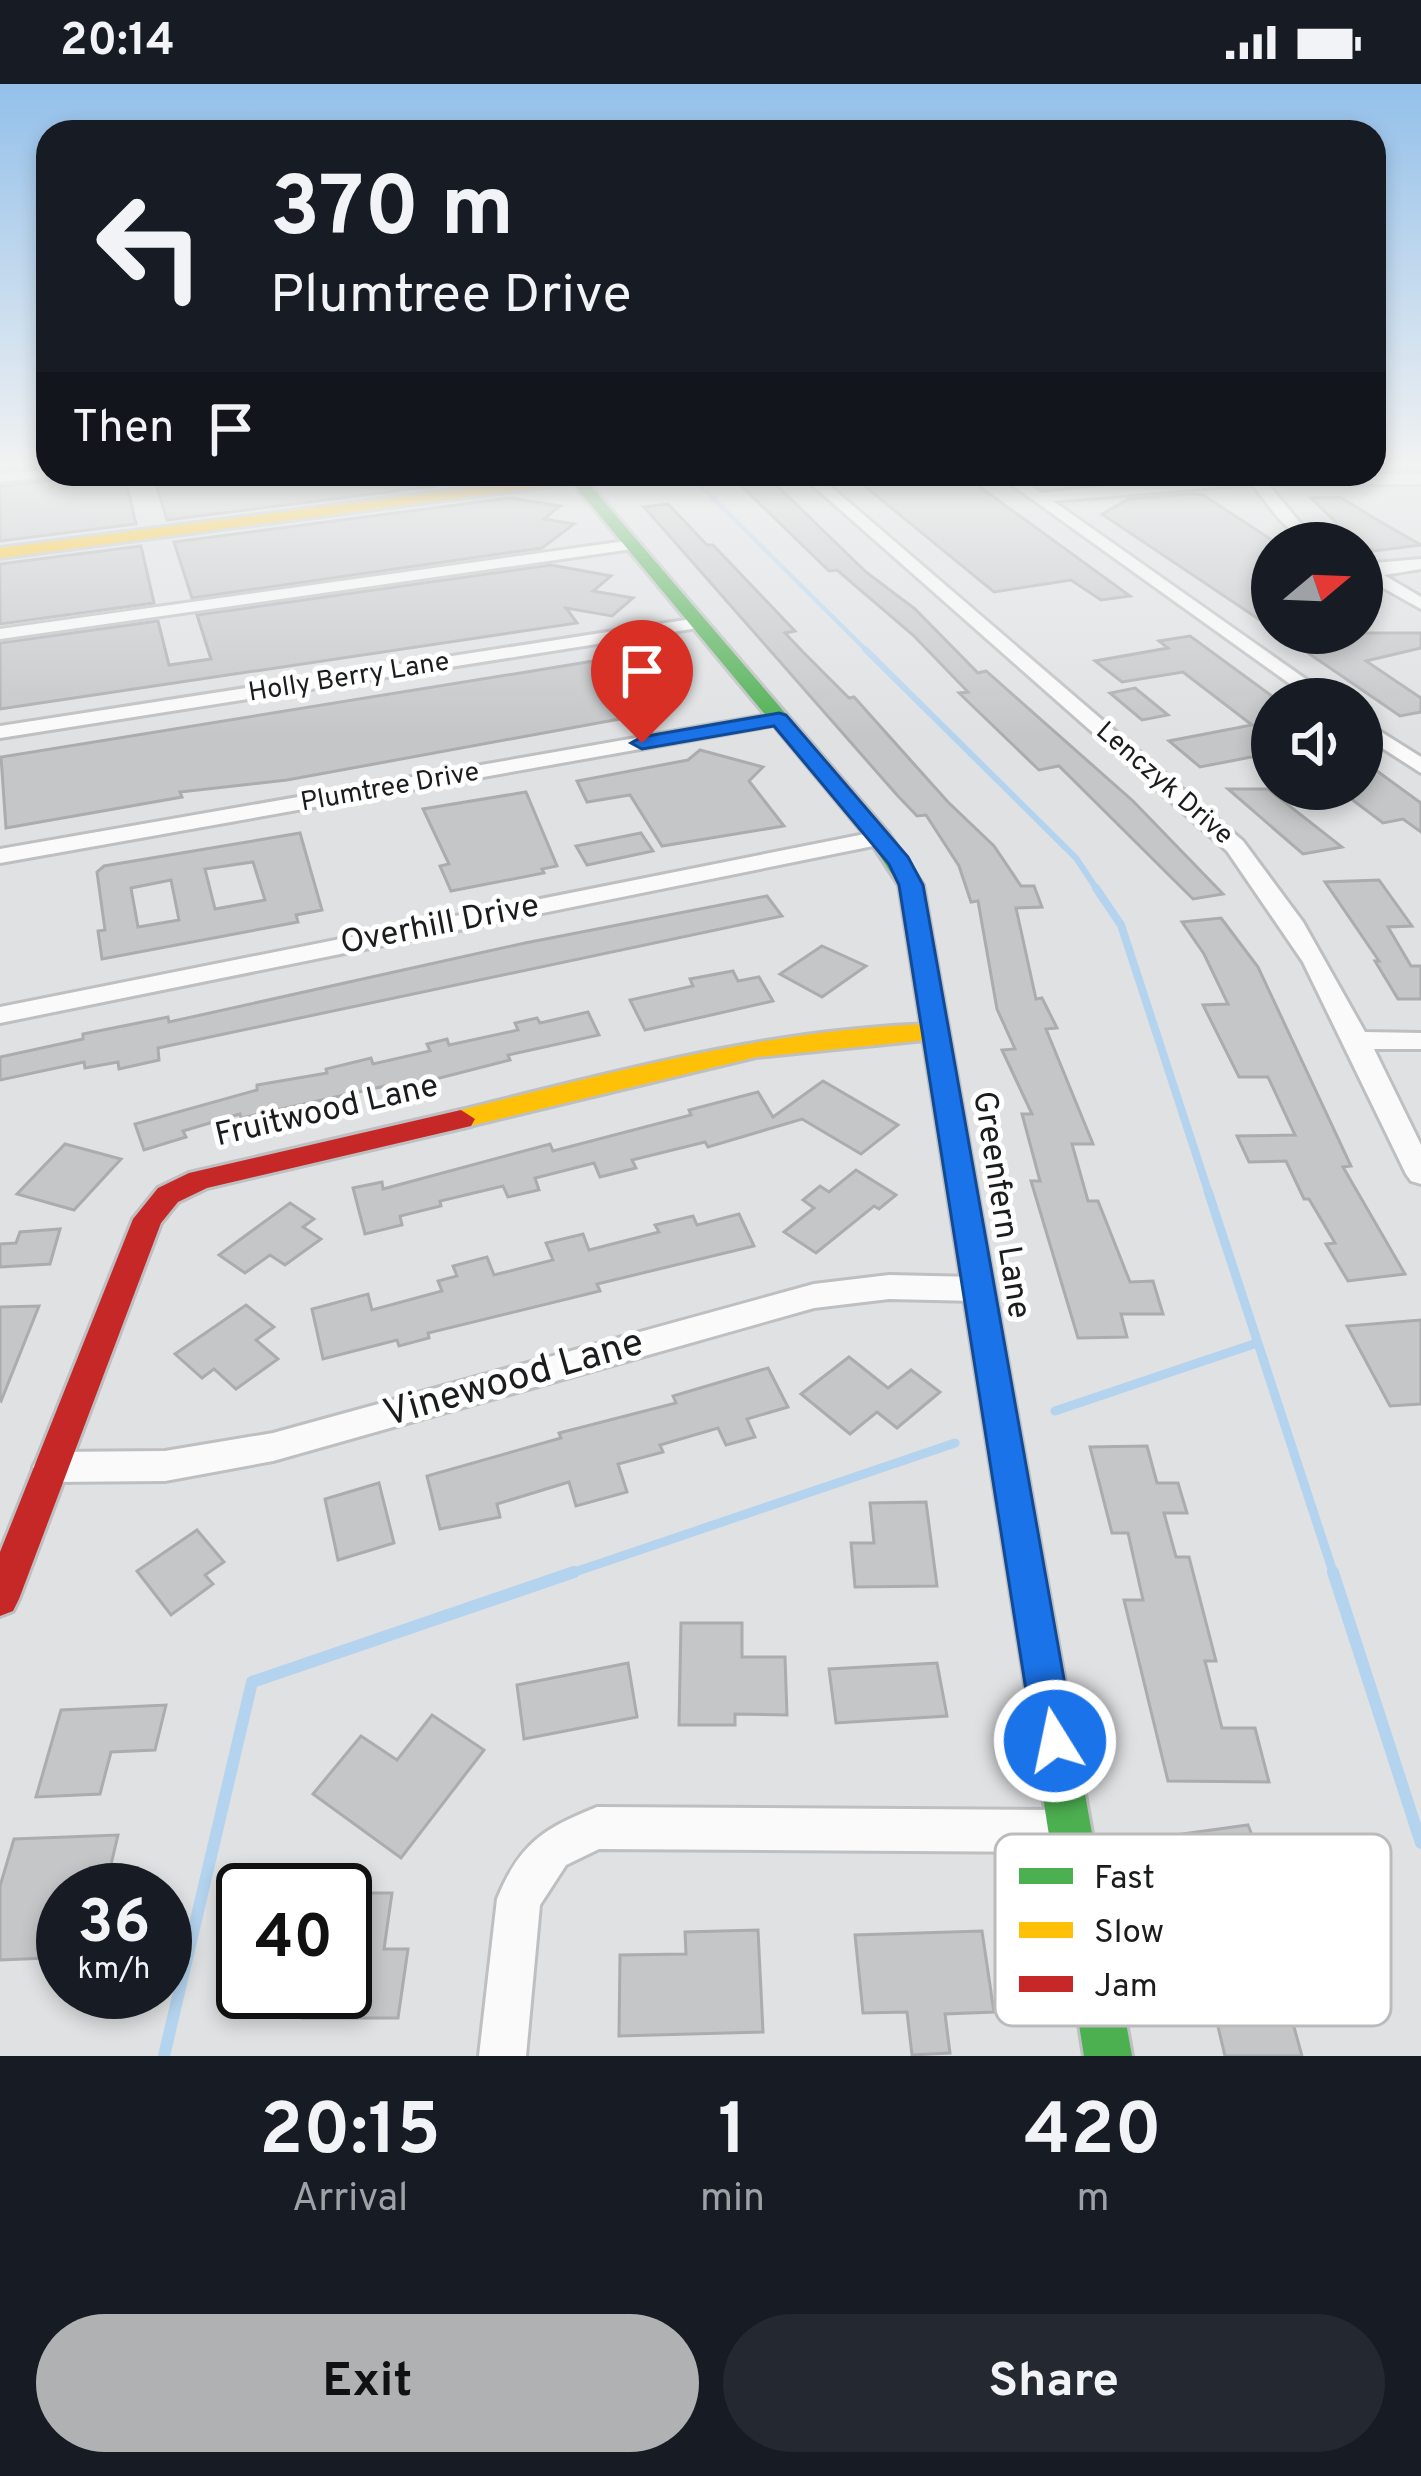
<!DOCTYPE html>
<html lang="en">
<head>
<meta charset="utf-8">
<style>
	:root { --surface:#171b24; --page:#242831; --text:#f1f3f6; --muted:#9ea1a6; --accent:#b0b1b3 }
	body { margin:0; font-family:Overpass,sans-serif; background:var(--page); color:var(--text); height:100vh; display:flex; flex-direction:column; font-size:45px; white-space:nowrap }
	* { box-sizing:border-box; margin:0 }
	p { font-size:39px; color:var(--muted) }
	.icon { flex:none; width:66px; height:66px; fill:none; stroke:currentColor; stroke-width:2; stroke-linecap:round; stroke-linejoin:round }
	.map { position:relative; height:1972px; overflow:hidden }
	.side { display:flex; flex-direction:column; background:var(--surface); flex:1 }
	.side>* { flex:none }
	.banner { position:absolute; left:36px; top:36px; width:1350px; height:366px; border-radius:36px; box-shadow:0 6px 18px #0003; background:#171b24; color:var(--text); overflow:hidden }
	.needle { width:78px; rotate:71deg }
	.tools { position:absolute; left:1251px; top:438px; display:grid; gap:24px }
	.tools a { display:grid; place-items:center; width:132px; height:132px; border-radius:50%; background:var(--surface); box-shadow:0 6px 18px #0003; font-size:60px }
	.speed { position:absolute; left:36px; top:1779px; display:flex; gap:24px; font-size:60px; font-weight:700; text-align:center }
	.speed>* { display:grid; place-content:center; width:156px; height:156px; border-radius:50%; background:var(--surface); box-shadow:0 6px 18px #0003; line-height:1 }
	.speed small { font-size:30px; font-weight:400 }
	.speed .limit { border:6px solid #111; border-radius:18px; background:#fff; color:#111 }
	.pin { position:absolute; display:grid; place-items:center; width:102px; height:102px; color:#fff; margin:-123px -51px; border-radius:50% 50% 50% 0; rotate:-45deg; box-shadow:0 0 12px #0007 }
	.pin .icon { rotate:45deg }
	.me { position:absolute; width:132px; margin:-66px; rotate:350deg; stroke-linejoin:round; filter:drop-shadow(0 0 9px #0008) }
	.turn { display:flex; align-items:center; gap:42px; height:252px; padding:0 36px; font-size:54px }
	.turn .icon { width:156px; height:156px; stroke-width:2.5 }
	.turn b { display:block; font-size:84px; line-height:102px }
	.then { display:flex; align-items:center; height:114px; padding:0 36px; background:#0003; gap:24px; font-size:45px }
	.eta { display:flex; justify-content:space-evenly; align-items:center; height:204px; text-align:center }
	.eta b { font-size:72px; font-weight:700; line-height:84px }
	.cta { display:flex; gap:24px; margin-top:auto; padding:24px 36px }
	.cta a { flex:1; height:138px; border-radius:72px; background:var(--accent); color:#111; font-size:48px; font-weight:700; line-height:138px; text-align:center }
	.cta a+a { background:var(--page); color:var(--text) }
	.status { display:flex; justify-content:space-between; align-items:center; height:84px; padding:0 60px; background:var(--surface); direction:ltr }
	.status svg { height:33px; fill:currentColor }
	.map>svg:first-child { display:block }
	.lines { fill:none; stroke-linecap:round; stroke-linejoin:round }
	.stream-far4 { stroke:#b4d3ee; stroke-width:4.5 }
	.stream-far3 { stroke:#b4d3ee; stroke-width:6 }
	.stream-far2 { stroke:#b4d3ee; stroke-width:8 }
	.stream-far1 { stroke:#b4d3ee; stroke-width:9 }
	.stream { stroke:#b4d3ee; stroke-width:12 }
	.building { fill:#c5c6c8; stroke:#acacae; stroke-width:3; fill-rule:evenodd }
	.street-casing { stroke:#bebfc1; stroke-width:6 }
	.fast-casing { stroke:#bebfc1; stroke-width:6 }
	.slow-casing { stroke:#bebfc1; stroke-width:6 }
	.jam-casing { stroke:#bebfc1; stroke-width:6 }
	.street { fill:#fafafb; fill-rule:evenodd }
	.fast { fill:#4caf50; fill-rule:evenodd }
	.slow { fill:#ffc107; fill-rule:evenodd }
	.jam { fill:#c62828; fill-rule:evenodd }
	.route { fill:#1a73e8; stroke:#114b97; stroke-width:3 }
	.labels { text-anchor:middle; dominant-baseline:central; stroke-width:10; stroke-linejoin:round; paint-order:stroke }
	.far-street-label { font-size:27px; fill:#1b1c1d; stroke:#fff }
	.street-label { font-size:33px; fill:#1b1c1d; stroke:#fff }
	.near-street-label { font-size:39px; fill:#1b1c1d; stroke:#fff }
	.key { fill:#fff; stroke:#bbb; stroke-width:3 }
	.key-label { font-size:33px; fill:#1b1c1d }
</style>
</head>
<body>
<div class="status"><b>20:14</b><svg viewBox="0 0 49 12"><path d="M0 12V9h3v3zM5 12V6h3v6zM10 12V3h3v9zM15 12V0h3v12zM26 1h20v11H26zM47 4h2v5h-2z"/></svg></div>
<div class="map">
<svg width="1421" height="1972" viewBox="0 0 1421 1972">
	<rect width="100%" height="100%" fill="#dfe1e3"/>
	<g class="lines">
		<polyline class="stream-far4" points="694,395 868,568"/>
		<polyline class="stream-far3" points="865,565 1076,774 1098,807"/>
		<polyline class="stream-far2" points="1096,804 1121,841 1209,1110"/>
		<g class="stream-far1">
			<polyline points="1208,1107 1334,1491"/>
			<polyline points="1055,1327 1257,1259"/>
			<polyline points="566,1491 955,1359"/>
		</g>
		<g class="stream">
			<polyline points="1333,1488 1421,1759"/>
			<polyline points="164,1972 252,1598 574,1488"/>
		</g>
	</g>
	<g class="building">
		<polygon points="57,390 96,390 96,395 125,393 136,440 0,457 0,402 54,396"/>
		<polygon points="153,390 372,390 372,397 424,391 423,400 437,402 167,436"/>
		<polygon points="729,390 765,390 866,488 915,525 978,589 986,587 1133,717 1223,810 1193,815 1059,682 1039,686 959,609 968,608 913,551 837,486 829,487"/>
		<polygon points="894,390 962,390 1130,512 1101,516 1071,496 994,508 856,395"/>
		<polygon points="1193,410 1203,411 1272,456 1272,544 1102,430 1129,415"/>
		<polygon points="1340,413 1374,434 1421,461 1374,467 1351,453 1311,414"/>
		<polygon points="509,414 560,422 544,435 574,440 542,464 192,514 174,458"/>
		<polygon points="668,420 707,461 713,461 795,547 785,549 803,568 849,614 854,613 948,718 994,762 1021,802 1034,802 1042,823 1016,824 1036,915 1042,914 1057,944 1046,945 1093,1060 1072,1060 1088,1117 1098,1117 1130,1198 1153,1197 1163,1230 1121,1230 1127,1253 1078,1254 1031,1097 1040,1097 1022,1030 1032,1030 1002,966 1015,965 997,925 978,817 971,818 959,782 926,731 917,732 897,711 644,423"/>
		<polygon points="141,462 154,519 0,540 0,480"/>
		<polygon points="551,481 611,492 593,507 633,514 612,532 566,524 577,539 0,625 0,559 158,537 169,581 211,575 197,531"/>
		<polygon points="1279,549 1421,549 1421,564 1366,577 1421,614 1421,628 1400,632"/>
		<polygon points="1190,552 1272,612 1272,669 1200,683 1169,657 1252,641 1183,588 1122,598 1095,577 1168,564 1159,557"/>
		<polygon points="637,569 684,579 625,634 287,696 180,708 182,713 6,744 1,673 600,576 611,592"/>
		<polygon points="1135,604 1168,631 1142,636 1110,609"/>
		<polygon points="700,666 763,683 749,697 784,742 662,762 630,711 587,718 577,697 688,676"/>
		<polygon points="1362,676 1421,719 1421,748 1403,735 1383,739 1338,705 1362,705"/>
		<polygon points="1228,705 1268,705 1342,763 1303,770"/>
		<polygon points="526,708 557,782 542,785 544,789 451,807 440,782 449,780 423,725"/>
		<path d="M 300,749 L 322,826 L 296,831 L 298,838 L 102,875 L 98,847 L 105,846 L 97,788 L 104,782 ZM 253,778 L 265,816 L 215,825 L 205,785 ZM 171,796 L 179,836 L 138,843 L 131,804 Z"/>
		<polygon points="641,749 653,767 587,781 576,762"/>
		<polygon points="1379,796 1412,842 1388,843 1411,882 1421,882 1421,915 1398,915 1375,877 1379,877 1325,798"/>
		<polygon points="767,812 782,832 158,964 159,976 119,985 118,978 85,984 84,978 0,996 0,973 83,955 83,950 168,933 169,938 525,859"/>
		<polygon points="1221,834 1258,883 1351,1082 1343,1083 1405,1190 1348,1197 1326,1160 1335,1159 1309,1115 1304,1115 1286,1077 1249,1078 1237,1052 1295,1051 1268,993 1239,993 1203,921 1228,920 1204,870 1182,838"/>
		<polygon points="822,862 866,882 822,913 780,890"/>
		<polygon points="733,887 738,897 759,893 773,917 645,946 630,916 693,902 690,895"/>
		<polygon points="588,928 599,951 508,971 510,976 420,999 396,1005 394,1000 241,1034 240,1030 183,1047 186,1053 144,1066 135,1040 257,1006 257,1001 327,989 326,985 371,974 373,980 430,967 427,960 447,955 449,961 518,946 515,939 537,934 540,939"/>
		<polygon points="823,997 898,1041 861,1070 802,1035 708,1063 705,1058 632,1076 636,1084 600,1093 594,1079 535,1094 539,1106 508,1113 503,1102 440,1117 441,1122 400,1132 402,1141 365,1150 353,1104 382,1098 383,1105 550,1060 553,1067 691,1031 689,1026 758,1008 773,1033"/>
		<polygon points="65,1060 121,1075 74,1126 17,1110"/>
		<polygon points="856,1086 896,1111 879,1125 874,1122 816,1169 784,1148 814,1124 803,1116 820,1102 829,1108"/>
		<polygon points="290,1119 314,1135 303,1143 321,1155 285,1181 270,1171 245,1189 219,1171"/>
		<polygon points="739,1130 754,1162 597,1200 600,1207 428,1249 429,1254 399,1262 397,1256 323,1275 312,1225 368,1210 372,1226 442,1207 438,1197 457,1192 453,1182 487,1173 494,1191 553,1176 546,1159 583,1150 589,1166 659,1148 655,1141 693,1132 697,1141"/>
		<polygon points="60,1145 50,1180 0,1183 0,1160 16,1159 20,1148"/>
		<polygon points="246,1221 274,1243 256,1256 278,1275 236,1305 214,1285 202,1294 175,1270"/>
		<polygon points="39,1222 1,1317 0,1316 0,1223"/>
		<polygon points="1421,1236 1421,1320 1390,1322 1347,1242"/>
		<polygon points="849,1273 888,1304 911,1286 940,1308 897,1344 877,1328 850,1350 801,1310"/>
		<polygon points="768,1284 788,1323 747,1335 755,1353 726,1361 718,1344 660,1361 663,1368 618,1380 627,1408 576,1422 569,1398 497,1420 500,1433 440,1445 427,1392 561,1354 559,1349 676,1319 673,1312"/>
		<polygon points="1147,1362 1157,1399 1178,1399 1187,1429 1164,1429 1176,1473 1189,1473 1216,1577 1205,1577 1222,1644 1255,1644 1269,1698 1168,1697 1124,1516 1143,1516 1128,1449 1112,1449 1090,1363"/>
		<polygon points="379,1399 394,1459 338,1476 325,1415"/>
		<polygon points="926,1418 937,1502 855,1503 851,1459 874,1459 870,1419"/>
		<polygon points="197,1446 224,1478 205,1491 213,1500 171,1531 137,1487"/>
		<polygon points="681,1539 742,1539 742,1573 785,1573 787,1631 735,1630 735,1641 679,1641"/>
		<polygon points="628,1579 637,1633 524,1655 517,1601"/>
		<polygon points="937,1579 947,1632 836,1639 829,1585"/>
		<polygon points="166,1621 155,1666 111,1668 100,1710 36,1713 61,1626"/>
		<polygon points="432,1631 484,1666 401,1774 313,1710 361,1652 397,1676"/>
		<polygon points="1248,1741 1278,1815 1294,1812 1309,1848 1208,1864 1168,1752"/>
		<polygon points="118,1751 105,1806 63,1806 63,1825 47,1874 0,1876 0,1802 14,1755"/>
		<polygon points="345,1809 392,1809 384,1865 408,1865 398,1934 303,1934 308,1908 345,1908"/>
		<polygon points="758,1846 763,1948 619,1952 620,1871 686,1870 685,1848"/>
		<polygon points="982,1847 994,1928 945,1930 950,1969 912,1971 907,1928 863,1929 855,1851"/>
		<polygon points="1283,1903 1302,1972 1225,1972 1209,1905"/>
	</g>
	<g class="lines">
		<g class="street-casing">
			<g id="street">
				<polygon points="48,385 53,392 0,398 0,390"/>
				<polygon points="800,390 816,390 1243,757 1303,838 1365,948 1421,949 1421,965 1374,965 1421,1061 1421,1100 1411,1097 1406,1090 1303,878 1227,767"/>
				<path d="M 997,390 L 1014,390 L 1041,409 L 1220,390 L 1421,390 L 1421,400 L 1268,400 L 1301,440 L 1326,459 C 1290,459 1273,426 1252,400 L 1053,417 L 1334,615 L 1311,615 Z"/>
				<polygon points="633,456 641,461 639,464 0,555 0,545"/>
				<polygon points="1421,475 1421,485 1384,491 1421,513 1421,525 1362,492 1362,480"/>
				<polygon points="698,534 707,539 704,543 0,654 0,642"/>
				<polygon points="779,629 786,631 786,639 0,779 0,765"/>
				<polygon points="1362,636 1421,673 1421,689 1362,651"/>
				<polygon points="880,747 888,749 888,759 0,939 0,923"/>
				<polygon points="889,1191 976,1193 987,1197 992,1205 987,1213 976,1217 889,1215 814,1224 273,1377 165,1397 51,1398 39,1393 33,1383 39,1373 51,1368 165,1367 273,1349 814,1200"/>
				<path d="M 597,1723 L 1070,1726 L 1085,1732 L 1091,1747 L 1085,1762 L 1070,1768 L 599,1765 L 566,1781 L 540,1821 L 526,1972 L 479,1972 L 497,1815 C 520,1759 543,1745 597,1723 Z"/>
			</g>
		</g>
		<g class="fast-casing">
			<g id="fast">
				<polygon points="572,392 582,392 888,749 923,801 994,1201 989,1209 978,1213 967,1209 962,1201 899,801 871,758 572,398"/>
				<polygon points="1060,1668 1075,1674 1081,1688 1132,1972 1084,1972 1039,1688 1045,1674"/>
			</g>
		</g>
		<g class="slow-casing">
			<g id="slow">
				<polygon points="578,390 620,390 613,394 0,474 0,464"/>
				<path d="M 936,940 L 949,948 L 945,954 L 756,973 L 461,1044 L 447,1035 L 461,1026 C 619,987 773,944 936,940 Z"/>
			</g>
		</g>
		<g class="jam-casing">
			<g id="jam">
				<polygon points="461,1026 475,1035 471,1042 207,1104 178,1118 161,1139 19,1515 13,1527 0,1532 0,1468 133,1135 158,1104 189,1089"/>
				<polygon points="978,1189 989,1193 994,1201 1081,1688 1075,1702 1060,1708 1045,1702 1039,1688 962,1201 967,1193"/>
			</g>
		</g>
		<use href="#street" class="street"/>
		<use href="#fast" class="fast"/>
		<use href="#slow" class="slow"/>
		<use href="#jam" class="jam"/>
	</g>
	<linearGradient id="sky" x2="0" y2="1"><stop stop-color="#93c0ea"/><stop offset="0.58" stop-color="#f1f2f2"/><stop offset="1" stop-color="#f1f2f2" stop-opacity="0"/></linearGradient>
	<rect width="1421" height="653" fill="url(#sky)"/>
	<polygon class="route" points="779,629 786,631 908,773 923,801 1075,1657 1069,1671 1055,1677 1040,1671 1034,1657 899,801 889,780 774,642 642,665 631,659 642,653"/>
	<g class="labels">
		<g class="far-street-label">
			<text transform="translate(349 594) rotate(-9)">Holly Berry Lane</text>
			<text transform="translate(1164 700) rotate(41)">Lenczyk Drive</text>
			<text transform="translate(390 704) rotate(-10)">Plumtree Drive</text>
		</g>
		<g class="street-label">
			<text transform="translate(440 842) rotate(-11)">Overhill Drive</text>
			<text transform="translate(327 1028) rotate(-13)">Fruitwood Lane</text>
			<text transform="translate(1000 1121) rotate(81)">Greenfern Lane</text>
		</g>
		<g class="near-street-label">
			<text transform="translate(514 1296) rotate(-16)">Vinewood Lane</text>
		</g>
	</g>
	<rect x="995" y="1750" width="396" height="192" rx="18" class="key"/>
	<rect x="1019" y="1784" width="54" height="16" fill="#4caf50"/>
	<rect x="1019" y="1838" width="54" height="16" fill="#ffc107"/>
	<rect x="1019" y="1892" width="54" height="16" fill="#c62828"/>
	<g class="key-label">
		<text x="1094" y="1804">Fast</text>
		<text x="1094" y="1858">Slow</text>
		<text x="1094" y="1912">Jam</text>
	</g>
</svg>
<div class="tools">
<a><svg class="needle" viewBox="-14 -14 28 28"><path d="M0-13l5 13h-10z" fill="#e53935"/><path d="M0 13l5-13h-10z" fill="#9ea1a6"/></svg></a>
<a><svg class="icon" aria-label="sound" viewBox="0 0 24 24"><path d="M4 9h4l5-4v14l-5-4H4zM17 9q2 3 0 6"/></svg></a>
</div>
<div class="speed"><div>36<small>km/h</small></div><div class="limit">40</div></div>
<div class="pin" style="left:642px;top:659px;background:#d93025"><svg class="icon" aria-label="arrive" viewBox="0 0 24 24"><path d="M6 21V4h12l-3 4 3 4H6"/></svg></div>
<svg class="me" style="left:1055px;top:1657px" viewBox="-20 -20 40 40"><circle r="17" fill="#1a73e8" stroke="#fff" stroke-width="3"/><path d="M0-11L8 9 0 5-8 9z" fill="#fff"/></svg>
<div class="banner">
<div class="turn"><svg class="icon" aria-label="left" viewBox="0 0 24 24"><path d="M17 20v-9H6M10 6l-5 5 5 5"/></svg><div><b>370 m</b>Plumtree Drive</div></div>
<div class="then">Then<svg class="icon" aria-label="arrive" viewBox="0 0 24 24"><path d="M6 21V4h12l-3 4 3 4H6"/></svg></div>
</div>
</div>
<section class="side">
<div class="eta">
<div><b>20:15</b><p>Arrival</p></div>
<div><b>1</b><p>min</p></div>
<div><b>420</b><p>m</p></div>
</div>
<div class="cta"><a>Exit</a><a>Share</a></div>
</section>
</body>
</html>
